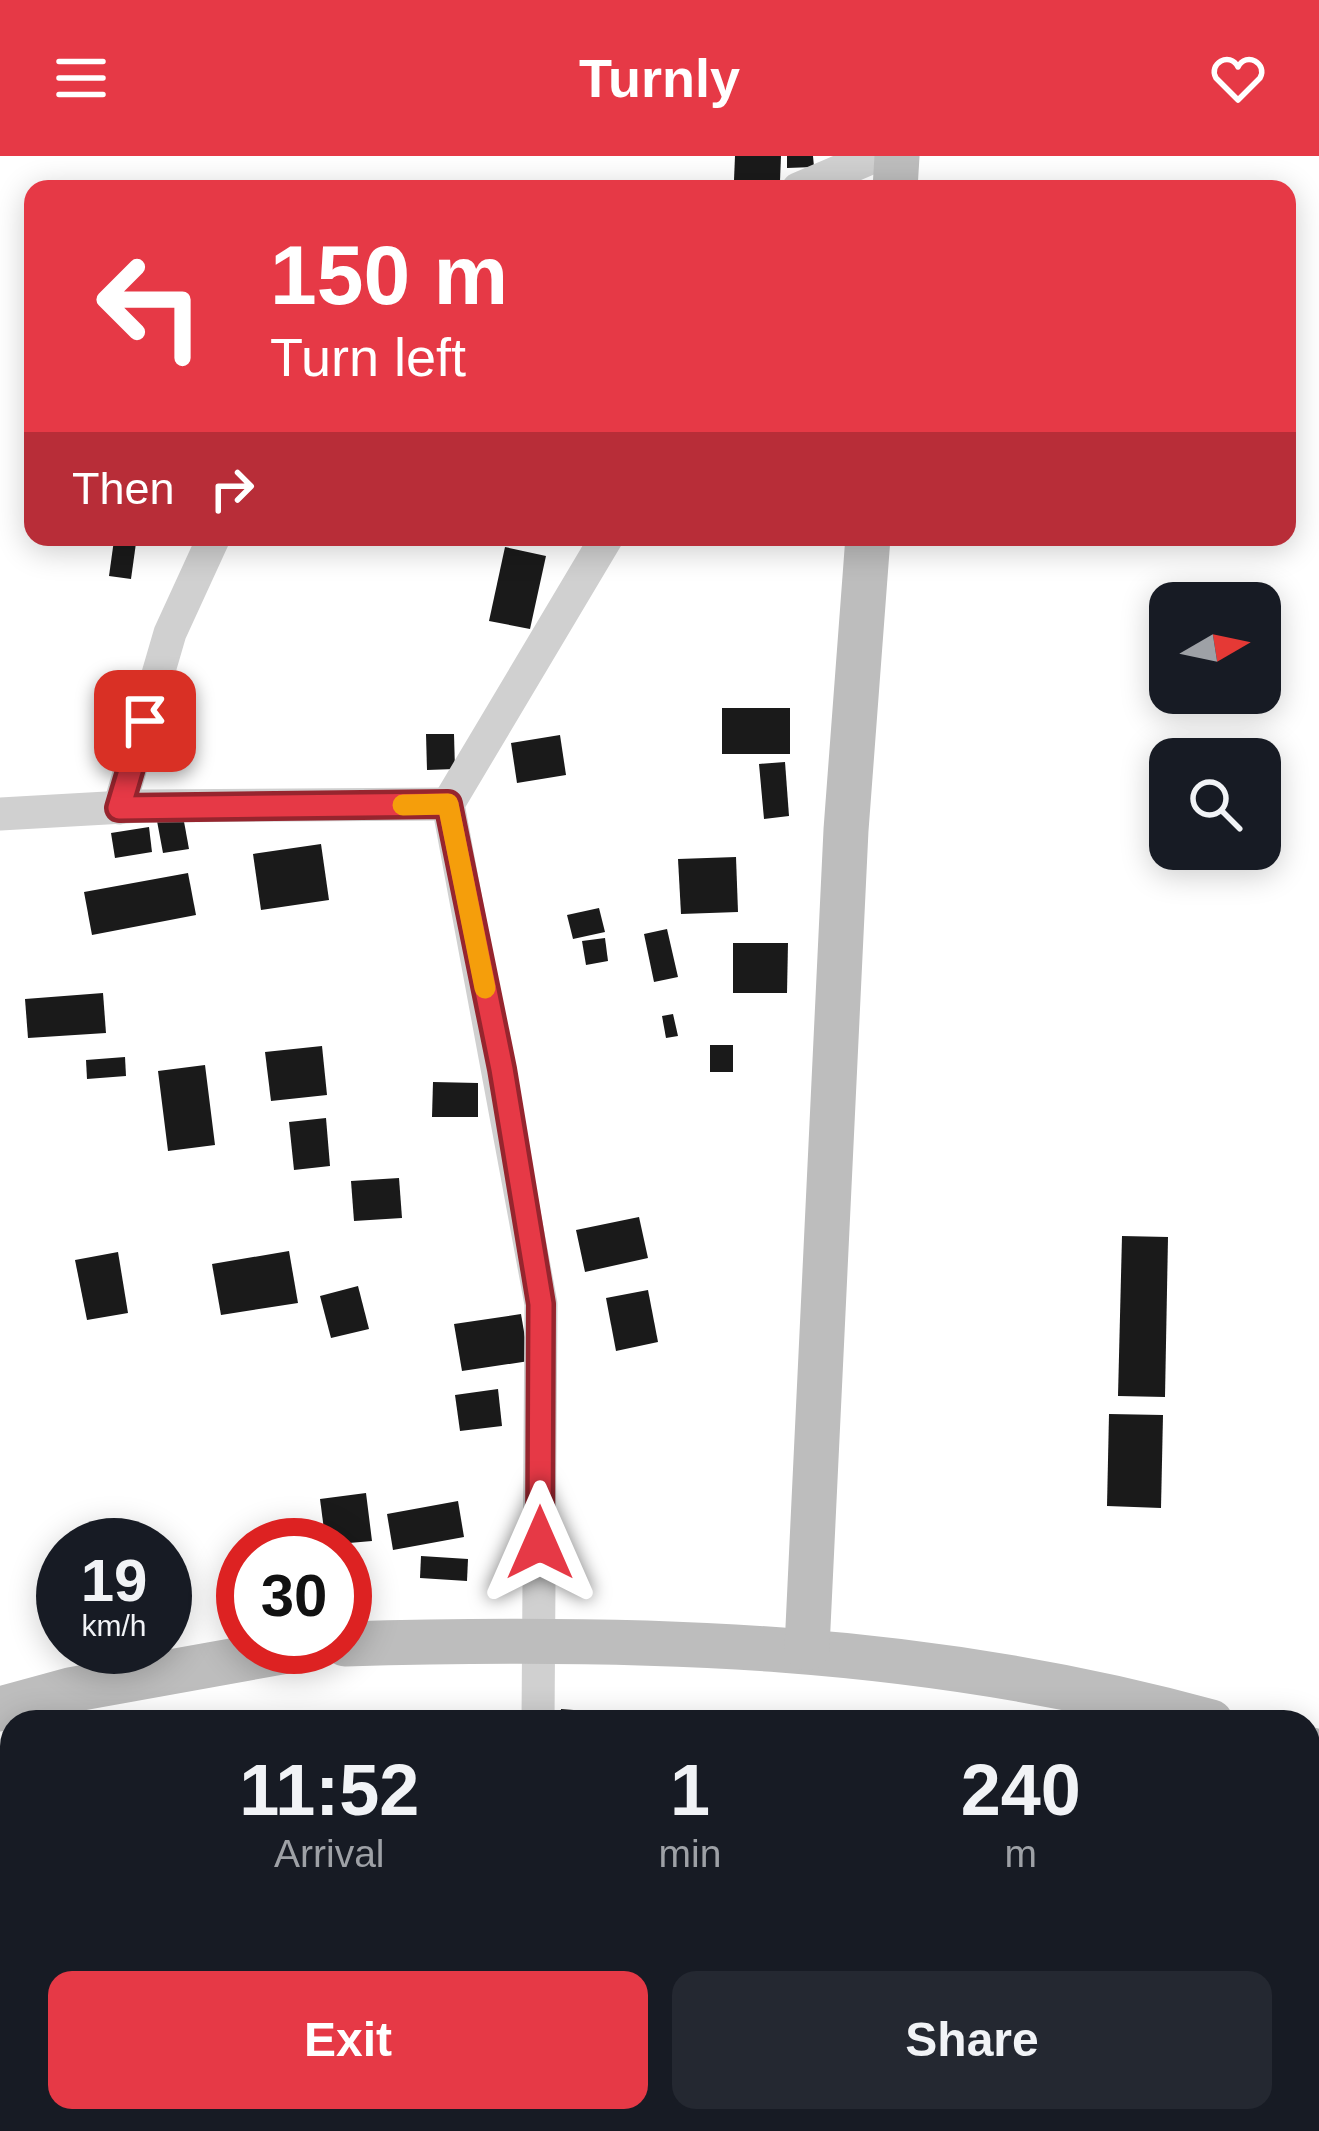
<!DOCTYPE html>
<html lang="en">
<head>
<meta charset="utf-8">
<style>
	:root { --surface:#171b24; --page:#242831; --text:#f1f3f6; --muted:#9ea1a6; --accent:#e63946 }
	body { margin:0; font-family:Arial,sans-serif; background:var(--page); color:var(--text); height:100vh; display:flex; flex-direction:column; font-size:45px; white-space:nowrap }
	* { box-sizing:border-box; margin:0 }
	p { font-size:39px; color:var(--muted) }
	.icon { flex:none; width:66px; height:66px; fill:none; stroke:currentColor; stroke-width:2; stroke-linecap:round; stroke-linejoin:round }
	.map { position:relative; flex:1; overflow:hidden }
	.drawer { position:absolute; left:0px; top:1554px; width:1320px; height:423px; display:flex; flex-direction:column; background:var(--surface); border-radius:36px 36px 0 0; box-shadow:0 6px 30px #0003 }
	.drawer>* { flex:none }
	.banner { position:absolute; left:24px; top:24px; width:1272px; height:366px; border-radius:24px; box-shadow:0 6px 30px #0003; background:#e63946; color:#fff; overflow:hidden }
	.needle { width:78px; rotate:81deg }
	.controls { position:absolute; left:1149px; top:426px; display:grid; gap:24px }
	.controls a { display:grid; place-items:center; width:132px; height:132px; border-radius:24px; background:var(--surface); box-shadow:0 6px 30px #0003; font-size:60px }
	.speed { position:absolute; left:36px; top:1362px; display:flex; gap:24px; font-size:60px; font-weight:700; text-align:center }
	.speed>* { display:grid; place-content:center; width:156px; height:156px; border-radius:50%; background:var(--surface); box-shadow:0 6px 30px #0003; line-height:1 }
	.speed small { font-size:30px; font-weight:400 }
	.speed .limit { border:18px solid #d22; background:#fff; color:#111 }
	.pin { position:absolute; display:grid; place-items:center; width:102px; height:102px; color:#fff; margin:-51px; border-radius:24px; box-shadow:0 6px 18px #0006 }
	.me { position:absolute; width:132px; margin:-66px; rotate:0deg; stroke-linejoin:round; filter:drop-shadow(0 0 9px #0008) }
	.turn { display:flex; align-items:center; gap:42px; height:252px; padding:0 48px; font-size:54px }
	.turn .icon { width:156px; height:156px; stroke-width:2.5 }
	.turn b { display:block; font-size:84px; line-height:102px }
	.then { display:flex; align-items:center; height:114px; padding:0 48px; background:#0003; gap:24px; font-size:45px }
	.eta { display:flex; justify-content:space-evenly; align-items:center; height:204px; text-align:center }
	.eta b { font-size:72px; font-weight:700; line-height:84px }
	.primary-button { display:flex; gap:24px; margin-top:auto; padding:24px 48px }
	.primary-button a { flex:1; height:138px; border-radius:24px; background:var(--accent); color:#fff; font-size:48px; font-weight:700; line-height:138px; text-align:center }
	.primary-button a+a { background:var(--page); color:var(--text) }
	header { display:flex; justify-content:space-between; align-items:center; height:156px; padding:0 48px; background:var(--accent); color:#fff; font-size:54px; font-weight:700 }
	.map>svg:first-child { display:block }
	.building { fill:#1a1a1a }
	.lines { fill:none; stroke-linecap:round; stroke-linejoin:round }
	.street { stroke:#d0d0d0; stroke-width:33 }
	.secondary { stroke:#bdbdbd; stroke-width:45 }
	.route-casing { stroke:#96252e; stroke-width:30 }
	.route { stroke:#e63946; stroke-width:21 }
	.slow { stroke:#f59e0b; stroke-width:21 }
</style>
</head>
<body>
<header><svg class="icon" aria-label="menu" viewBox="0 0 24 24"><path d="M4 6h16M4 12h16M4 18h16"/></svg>Turnly<svg class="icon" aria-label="heart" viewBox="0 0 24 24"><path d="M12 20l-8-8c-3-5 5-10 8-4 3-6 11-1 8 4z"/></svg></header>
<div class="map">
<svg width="1319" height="1975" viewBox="0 0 1319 1975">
	<rect width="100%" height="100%" fill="#fff"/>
	<g class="building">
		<polygon points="735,0 781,0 780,25 734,24"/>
		<polygon points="787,0 813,0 814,11 787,12"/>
		<polygon points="400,27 400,33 369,33 369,30"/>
		<polygon points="114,384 136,387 131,423 109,420"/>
		<polygon points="505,391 546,400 530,473 489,465"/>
		<rect x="722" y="552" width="68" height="46"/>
		<polygon points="426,578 454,578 455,613 427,614"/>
		<polygon points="560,579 566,619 517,627 511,587"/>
		<polygon points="785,606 789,660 764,663 759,608"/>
		<polygon points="183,660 189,693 163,697 157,665"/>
		<polygon points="149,671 152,696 115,702 111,677"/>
		<polygon points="321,688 329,744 261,754 253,698"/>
		<polygon points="736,701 738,756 681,758 678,703"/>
		<polygon points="188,717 196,759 92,779 84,736"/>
		<polygon points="599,752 605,776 573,783 567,759"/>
		<polygon points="667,773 678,821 654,826 644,778"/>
		<polygon points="605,782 608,805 586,809 582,785"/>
		<polygon points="733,787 788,787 787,837 733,837"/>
		<polygon points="103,837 106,877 28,882 25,843"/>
		<polygon points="673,858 678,880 666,882 662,860"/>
		<rect x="710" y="889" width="23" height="27"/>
		<polygon points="322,890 327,939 271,945 265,896"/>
		<polygon points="125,901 126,920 87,923 86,904"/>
		<polygon points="205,909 215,989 168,995 158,915"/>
		<polygon points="433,926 478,927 478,961 432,961"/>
		<polygon points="326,962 330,1010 294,1014 289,966"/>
		<polygon points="399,1022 402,1062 354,1065 351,1025"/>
		<polygon points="639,1061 648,1102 585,1116 576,1074"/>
		<polygon points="1122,1080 1168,1081 1165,1241 1118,1240"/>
		<polygon points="289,1095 298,1147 221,1159 212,1108"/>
		<polygon points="118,1096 128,1157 87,1164 75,1104"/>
		<polygon points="358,1130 369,1173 331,1182 320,1140"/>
		<polygon points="648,1134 658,1186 616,1195 606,1142"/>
		<polygon points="521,1158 529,1205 462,1215 454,1168"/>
		<polygon points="498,1233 502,1270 460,1275 455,1239"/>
		<polygon points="1109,1258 1163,1259 1161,1352 1107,1350"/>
		<polygon points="366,1337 372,1385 326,1389 320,1343"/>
		<polygon points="458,1345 464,1381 393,1394 387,1358"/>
		<polygon points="421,1400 468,1403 467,1425 420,1422"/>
		<polygon points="561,1553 599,1556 598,1566 560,1566"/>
	</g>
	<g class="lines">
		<g class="street">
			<polyline points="798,33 875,0"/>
			<polyline points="119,652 170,477 214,381"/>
			<polyline points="0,658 142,650 448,648"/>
			<polyline points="538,1566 541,1148 448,648 607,381"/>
			<polyline points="498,1965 500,1975"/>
		</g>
		<g class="secondary">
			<polyline points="895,33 897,0"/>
			<path d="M 345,1488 C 639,1479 926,1487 1211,1566"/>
			<polyline points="807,1492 846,674 868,381"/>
			<polyline points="0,1553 70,1534 309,1491"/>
			<polyline points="1308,1593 1319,1596"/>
		</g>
	</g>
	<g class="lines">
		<g class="route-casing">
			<polyline id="route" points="145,565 119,652 448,648 502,913 541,1148 540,1387"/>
		</g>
		<use href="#route" class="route"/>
		<polyline class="slow" points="403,649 448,648 485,832"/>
	</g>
</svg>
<div class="controls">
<a><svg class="needle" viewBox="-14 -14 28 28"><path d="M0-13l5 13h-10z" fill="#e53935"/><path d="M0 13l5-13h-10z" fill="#9ea1a6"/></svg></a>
<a><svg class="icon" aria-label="search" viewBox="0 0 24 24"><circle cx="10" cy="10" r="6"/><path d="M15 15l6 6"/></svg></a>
</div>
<div class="speed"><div>19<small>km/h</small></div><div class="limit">30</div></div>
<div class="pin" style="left:145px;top:565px;background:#d93025"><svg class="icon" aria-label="arrive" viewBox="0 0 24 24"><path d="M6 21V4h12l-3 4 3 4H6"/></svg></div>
<svg class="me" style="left:540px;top:1387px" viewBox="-20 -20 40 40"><path d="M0-17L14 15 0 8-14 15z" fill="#e63946" stroke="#fff" stroke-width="4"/></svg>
<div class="banner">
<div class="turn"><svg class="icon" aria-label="left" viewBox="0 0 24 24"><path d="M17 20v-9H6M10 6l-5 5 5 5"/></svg><div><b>150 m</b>Turn left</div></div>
<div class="then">Then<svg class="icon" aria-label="right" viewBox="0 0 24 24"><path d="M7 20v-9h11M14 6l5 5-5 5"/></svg></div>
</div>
<section class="drawer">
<div class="eta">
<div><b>11:52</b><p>Arrival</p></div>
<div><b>1</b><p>min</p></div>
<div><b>240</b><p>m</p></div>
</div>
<div class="primary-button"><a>Exit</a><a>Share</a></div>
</section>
</div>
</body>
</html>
